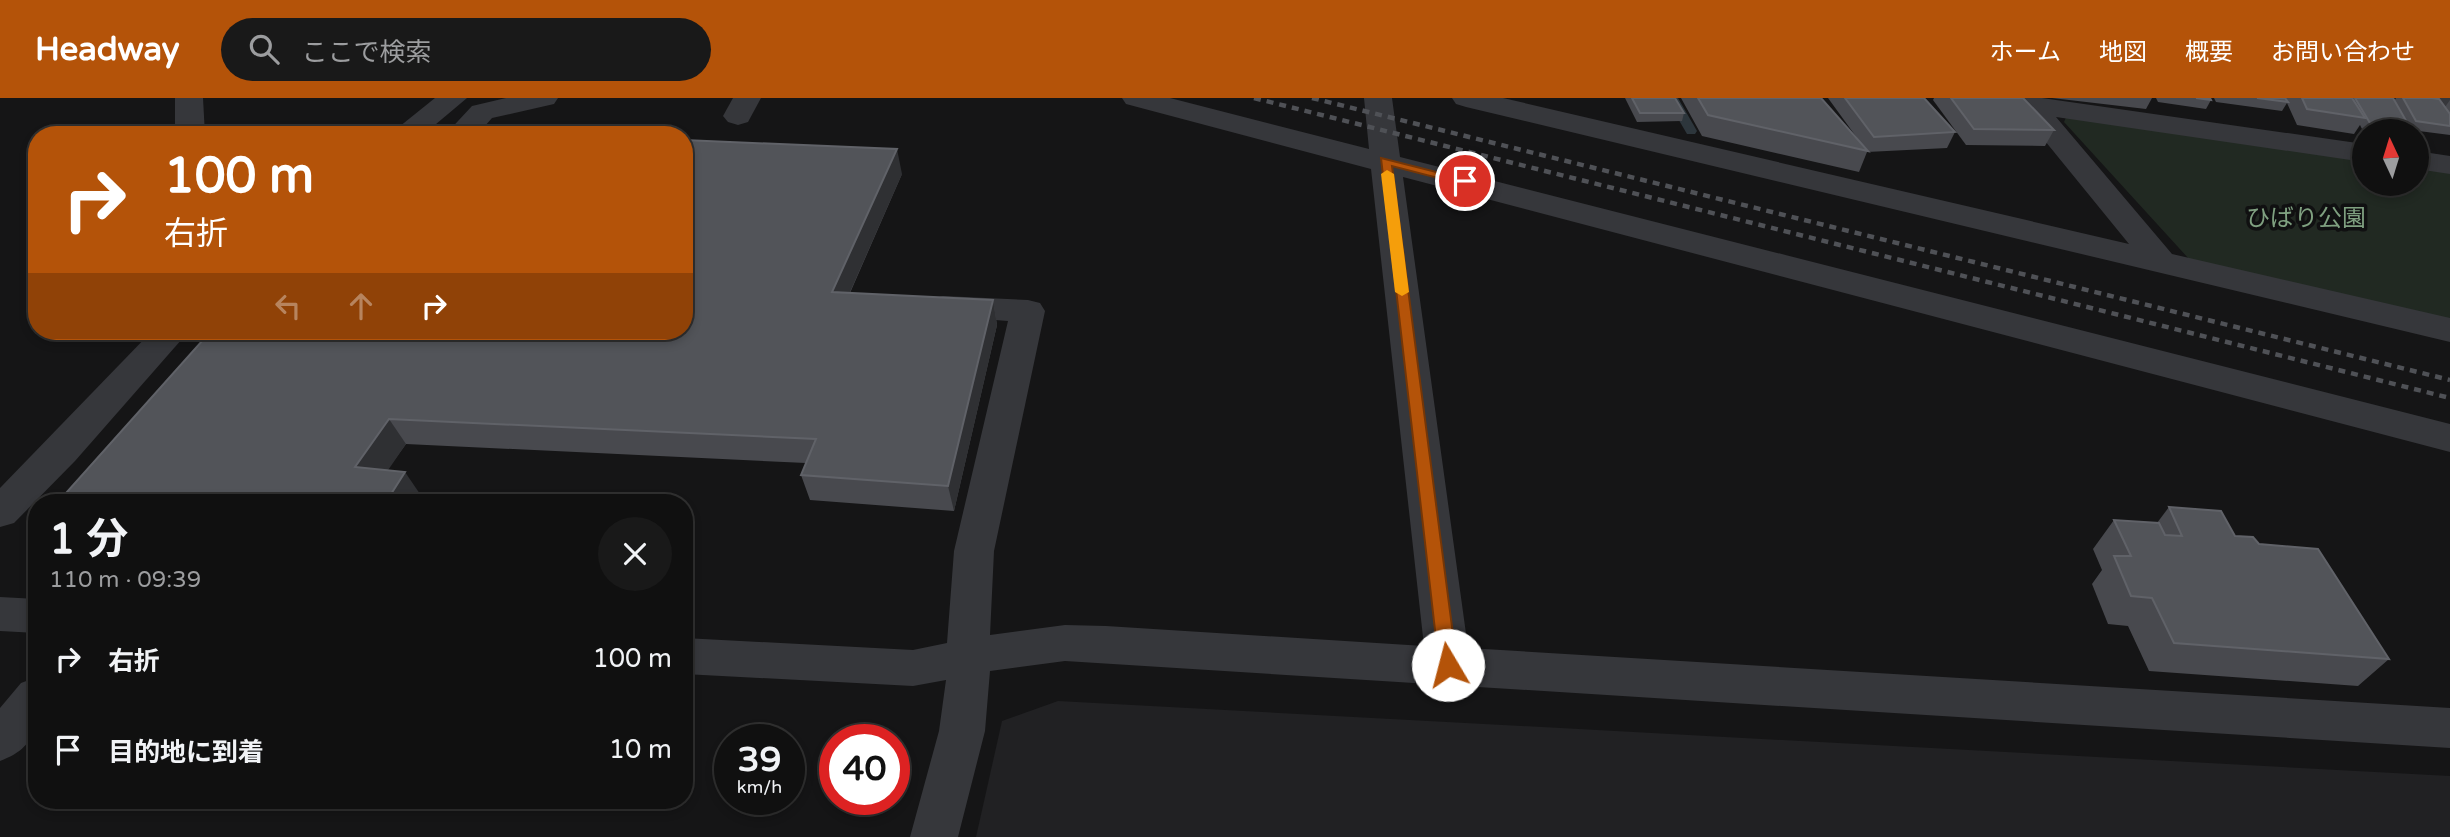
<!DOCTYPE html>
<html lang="ja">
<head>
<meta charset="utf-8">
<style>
	:root { --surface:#101010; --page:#191919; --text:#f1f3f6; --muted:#9c9d9f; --line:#303030; --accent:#b45309 }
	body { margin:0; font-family:"Varela Round","Noto Sans JP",sans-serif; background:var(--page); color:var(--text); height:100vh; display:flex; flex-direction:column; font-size:26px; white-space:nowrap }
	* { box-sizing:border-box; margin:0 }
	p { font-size:23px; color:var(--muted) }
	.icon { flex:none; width:38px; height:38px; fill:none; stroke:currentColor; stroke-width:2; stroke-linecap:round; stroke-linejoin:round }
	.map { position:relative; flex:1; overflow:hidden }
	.side { position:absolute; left:28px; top:396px; width:665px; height:315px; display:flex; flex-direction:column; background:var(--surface); border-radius:28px; box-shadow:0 4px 10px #0003,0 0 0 2px var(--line) }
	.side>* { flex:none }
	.banner { position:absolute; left:28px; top:28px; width:665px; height:214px; border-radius:28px; box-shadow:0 4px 10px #0003,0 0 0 2px var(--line); background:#b45309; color:#fff; overflow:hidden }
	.needle { width:46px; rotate:356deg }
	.tools { position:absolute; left:2352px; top:21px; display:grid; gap:14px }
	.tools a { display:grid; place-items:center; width:77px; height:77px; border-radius:50%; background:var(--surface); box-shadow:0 4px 10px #0003,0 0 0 2px var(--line); font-size:35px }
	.speed { position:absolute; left:714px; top:626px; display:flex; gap:14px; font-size:35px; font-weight:700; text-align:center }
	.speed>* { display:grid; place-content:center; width:91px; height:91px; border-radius:50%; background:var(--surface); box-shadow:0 4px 10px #0003,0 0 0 2px var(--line); line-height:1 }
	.speed small { font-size:18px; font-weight:400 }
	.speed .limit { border:10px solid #d22; background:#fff; color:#111 }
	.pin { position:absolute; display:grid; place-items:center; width:60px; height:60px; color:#fff; margin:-30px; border:4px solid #fff; border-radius:50%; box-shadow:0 2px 7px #0007 }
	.me { position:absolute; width:77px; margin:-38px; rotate:352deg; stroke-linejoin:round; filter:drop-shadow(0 0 5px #0008) }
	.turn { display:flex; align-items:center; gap:24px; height:147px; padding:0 21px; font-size:32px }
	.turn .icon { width:91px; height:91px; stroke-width:2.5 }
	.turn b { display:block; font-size:49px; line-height:60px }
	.lanes { display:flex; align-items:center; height:66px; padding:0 21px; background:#0003; justify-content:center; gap:35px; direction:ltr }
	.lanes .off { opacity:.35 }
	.round { display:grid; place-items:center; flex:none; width:74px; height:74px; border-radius:37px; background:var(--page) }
	.head { display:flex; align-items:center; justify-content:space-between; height:119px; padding:0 21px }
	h1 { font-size:42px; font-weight:700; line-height:52px }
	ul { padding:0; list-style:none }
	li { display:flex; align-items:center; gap:21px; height:91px; padding:0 21px }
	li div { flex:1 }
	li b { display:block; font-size:26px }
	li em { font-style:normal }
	header { display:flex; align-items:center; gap:42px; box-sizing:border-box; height:98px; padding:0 35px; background:var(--accent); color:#fff }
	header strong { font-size:33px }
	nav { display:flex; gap:38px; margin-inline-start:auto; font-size:24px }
	.search { width:490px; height:63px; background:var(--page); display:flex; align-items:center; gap:18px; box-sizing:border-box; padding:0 24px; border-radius:38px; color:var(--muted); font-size:26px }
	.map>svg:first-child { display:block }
	.built { fill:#212123 }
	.green { fill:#212922 }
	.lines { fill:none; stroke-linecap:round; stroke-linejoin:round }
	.stream { fill:#2d363c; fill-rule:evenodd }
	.minor { fill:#36373b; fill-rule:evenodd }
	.rail { stroke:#4f5156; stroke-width:4.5; stroke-dasharray:7 6; stroke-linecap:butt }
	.wall { fill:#48494e }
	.shaded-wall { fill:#2f3033 }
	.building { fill:#525459; stroke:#606268; stroke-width:2 }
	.route { fill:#b45309; stroke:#753606; stroke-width:2 }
	.slow { fill:#f59e0b }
	.labels { text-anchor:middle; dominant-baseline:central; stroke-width:7; stroke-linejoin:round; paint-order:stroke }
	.park-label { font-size:24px; fill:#7fa080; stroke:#101011 }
</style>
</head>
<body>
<header>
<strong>Headway</strong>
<div class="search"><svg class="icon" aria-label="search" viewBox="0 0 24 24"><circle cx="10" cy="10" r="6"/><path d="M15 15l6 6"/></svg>ここで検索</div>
<nav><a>ホーム</a><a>地図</a><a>概要</a><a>お問い合わせ</a></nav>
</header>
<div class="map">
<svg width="2450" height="739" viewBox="0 0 2450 739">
	<rect width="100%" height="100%" fill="#151516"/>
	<polygon class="built" points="1058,603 2450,678 2450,739 976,739 1002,623"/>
	<polygon class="green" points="2067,17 2364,62 2364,86 2417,86 2417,70 2450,75 2450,222 2189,161 2064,24"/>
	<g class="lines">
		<polygon class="stream" points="1666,0 1678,0 1697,33 1695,36 1687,36"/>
		<g class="minor">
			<polygon points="175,0 203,0 205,37 175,37"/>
			<polygon points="435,0 467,0 423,37 389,37"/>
			<polygon points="506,0 558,0 554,6 492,20 477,37 445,37 472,8"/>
			<polygon points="733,0 761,0 748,24 738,27 728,24 723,18"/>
			<polygon points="1122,0 1170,0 1369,51 1364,0 1392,0 1400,59 2450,326 2450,354 1403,79 1468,550 2450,610 2450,650 1065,563 990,573 985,633 958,739 910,739 939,633 946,582 913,588 684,576 684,540 913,552 947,545 954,453 1008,223 931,217 926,209 931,201 943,198 1028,202 1040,205 1045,213 994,453 990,537 1065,527 1106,528 1424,548 1371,71 1126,6"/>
			<polygon points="1452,0 1503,0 2129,146 2010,0 2042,0 2364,46 2364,64 2056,19 2172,156 2450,220 2450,244 1466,9 1456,6"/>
			<polygon points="2414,0 2450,0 2450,12 2418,6"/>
			<polygon points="2417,53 2450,58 2450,76 2417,71"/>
			<polygon points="152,233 189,233 75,363 14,425 0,429 0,390"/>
			<polygon points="0,499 37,501 37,535 0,533"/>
			<path d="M 37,579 C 37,618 44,647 0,663 L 0,610 L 21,585 Z"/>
		</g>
		<g class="rail">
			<polyline points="1254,0 2450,300"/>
			<polyline points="1312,0 2450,282"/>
		</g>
	</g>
	<g class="wall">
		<polygon points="1625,0 1675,0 1684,15 1682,23 1637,24"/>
		<polygon points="1681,0 1821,0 1860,44 1828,0 1924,0 1955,34 1947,50 1867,54 1859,74 1702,38"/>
		<polygon points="1934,0 2023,0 2054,32 2045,48 1966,47 1933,2"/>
		<polygon points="2052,0 2152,0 2146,11"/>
		<polygon points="2156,0 2210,0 2211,2 2206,11 2158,4"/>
		<polygon points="2214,0 2393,0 2394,3 2396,0 2432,0 2445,9 2450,2 2450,37 2411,32 2412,33 2364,33 2364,35 2360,27 2354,36 2297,27 2287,5 2282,13 2216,4"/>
		<polygon points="902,76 850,195 993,202 997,227 954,413 810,402 801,377 806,365 406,346 387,372 422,399 419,404 58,404 684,233"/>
		<polygon points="2169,409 2235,438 2259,446 2389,561 2358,588 2149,573 2128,528 2108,526 2092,486 2102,472 2093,451 2114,422 2157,425"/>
		<polygon points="37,428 37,441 30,435"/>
	</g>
	<g class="shaded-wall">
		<polygon points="897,51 902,76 839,219 832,194"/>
		<polygon points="993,202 997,227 954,413 948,388"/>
		<polygon points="389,321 406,346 373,394 355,369"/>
		<polygon points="405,374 422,399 419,404 386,404"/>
	</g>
	<g class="building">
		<polygon points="1632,0 1675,0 1684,15 1640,15"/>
		<polygon points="1698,0 1821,0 1868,53 1708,17"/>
		<polygon points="1845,0 1924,0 1955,34 1874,39"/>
		<polygon points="1951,0 2023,0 2054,32 1974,31"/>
		<polygon points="2196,0 2210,0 2211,2"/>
		<polygon points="2257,0 2285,0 2288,4"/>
		<polygon points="2302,0 2352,0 2365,20 2307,11"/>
		<polygon points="2355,0 2393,0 2412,33 2373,30"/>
		<polygon points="2403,0 2432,0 2439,1 2450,16 2450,28 2416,23"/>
		<polygon points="500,34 555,37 499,37"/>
		<polygon points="684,42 897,51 832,194 993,202 948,388 801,377 816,341 389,321 355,369 405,374 386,404 58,404 211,233 684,233"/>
		<polygon points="2169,409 2221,413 2235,438 2253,439 2259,446 2318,451 2389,561 2174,545 2152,500 2131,498 2114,458 2131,458 2114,422 2159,425 2165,437 2182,438"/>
		<polygon points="37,428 37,435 30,435"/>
	</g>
	<polygon class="route" points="1381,60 1472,83 1465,87 1392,68 1457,567 1448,575 1439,567"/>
	<polygon class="slow" points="1387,72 1394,76 1409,194 1402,198 1395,194 1381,76"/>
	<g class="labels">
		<g class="park-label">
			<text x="2306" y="120">ひばり公園</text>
		</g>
	</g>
</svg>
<div class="tools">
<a><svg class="needle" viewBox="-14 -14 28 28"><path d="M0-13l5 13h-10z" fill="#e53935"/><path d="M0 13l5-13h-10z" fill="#9c9d9f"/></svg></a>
</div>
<div class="speed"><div>39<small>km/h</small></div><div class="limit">40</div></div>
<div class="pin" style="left:1465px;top:83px;background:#d93025"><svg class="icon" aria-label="arrive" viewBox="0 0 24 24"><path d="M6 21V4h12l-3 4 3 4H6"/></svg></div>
<svg class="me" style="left:1448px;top:567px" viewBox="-20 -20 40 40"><circle r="19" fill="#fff"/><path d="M0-13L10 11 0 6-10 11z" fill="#b45309"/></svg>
<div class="banner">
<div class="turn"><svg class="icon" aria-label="right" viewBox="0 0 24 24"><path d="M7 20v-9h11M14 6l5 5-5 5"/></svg><div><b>100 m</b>右折</div></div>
<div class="lanes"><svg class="icon off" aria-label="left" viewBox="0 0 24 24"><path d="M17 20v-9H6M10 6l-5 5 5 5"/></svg><svg class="icon off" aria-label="ahead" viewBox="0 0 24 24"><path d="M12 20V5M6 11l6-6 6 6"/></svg><svg class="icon" aria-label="right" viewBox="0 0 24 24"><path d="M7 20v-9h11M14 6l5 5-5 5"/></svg></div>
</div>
<section class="side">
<div class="head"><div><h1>1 分</h1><p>110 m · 09:39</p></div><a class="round"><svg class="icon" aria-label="close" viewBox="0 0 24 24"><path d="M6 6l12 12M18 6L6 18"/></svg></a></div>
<ul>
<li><svg class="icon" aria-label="right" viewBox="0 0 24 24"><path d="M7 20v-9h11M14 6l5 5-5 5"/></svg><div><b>右折</b></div><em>100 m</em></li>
<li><svg class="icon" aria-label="arrive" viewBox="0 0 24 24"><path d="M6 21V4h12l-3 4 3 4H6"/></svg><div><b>目的地に到着</b></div><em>10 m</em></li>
</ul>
</section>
</div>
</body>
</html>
